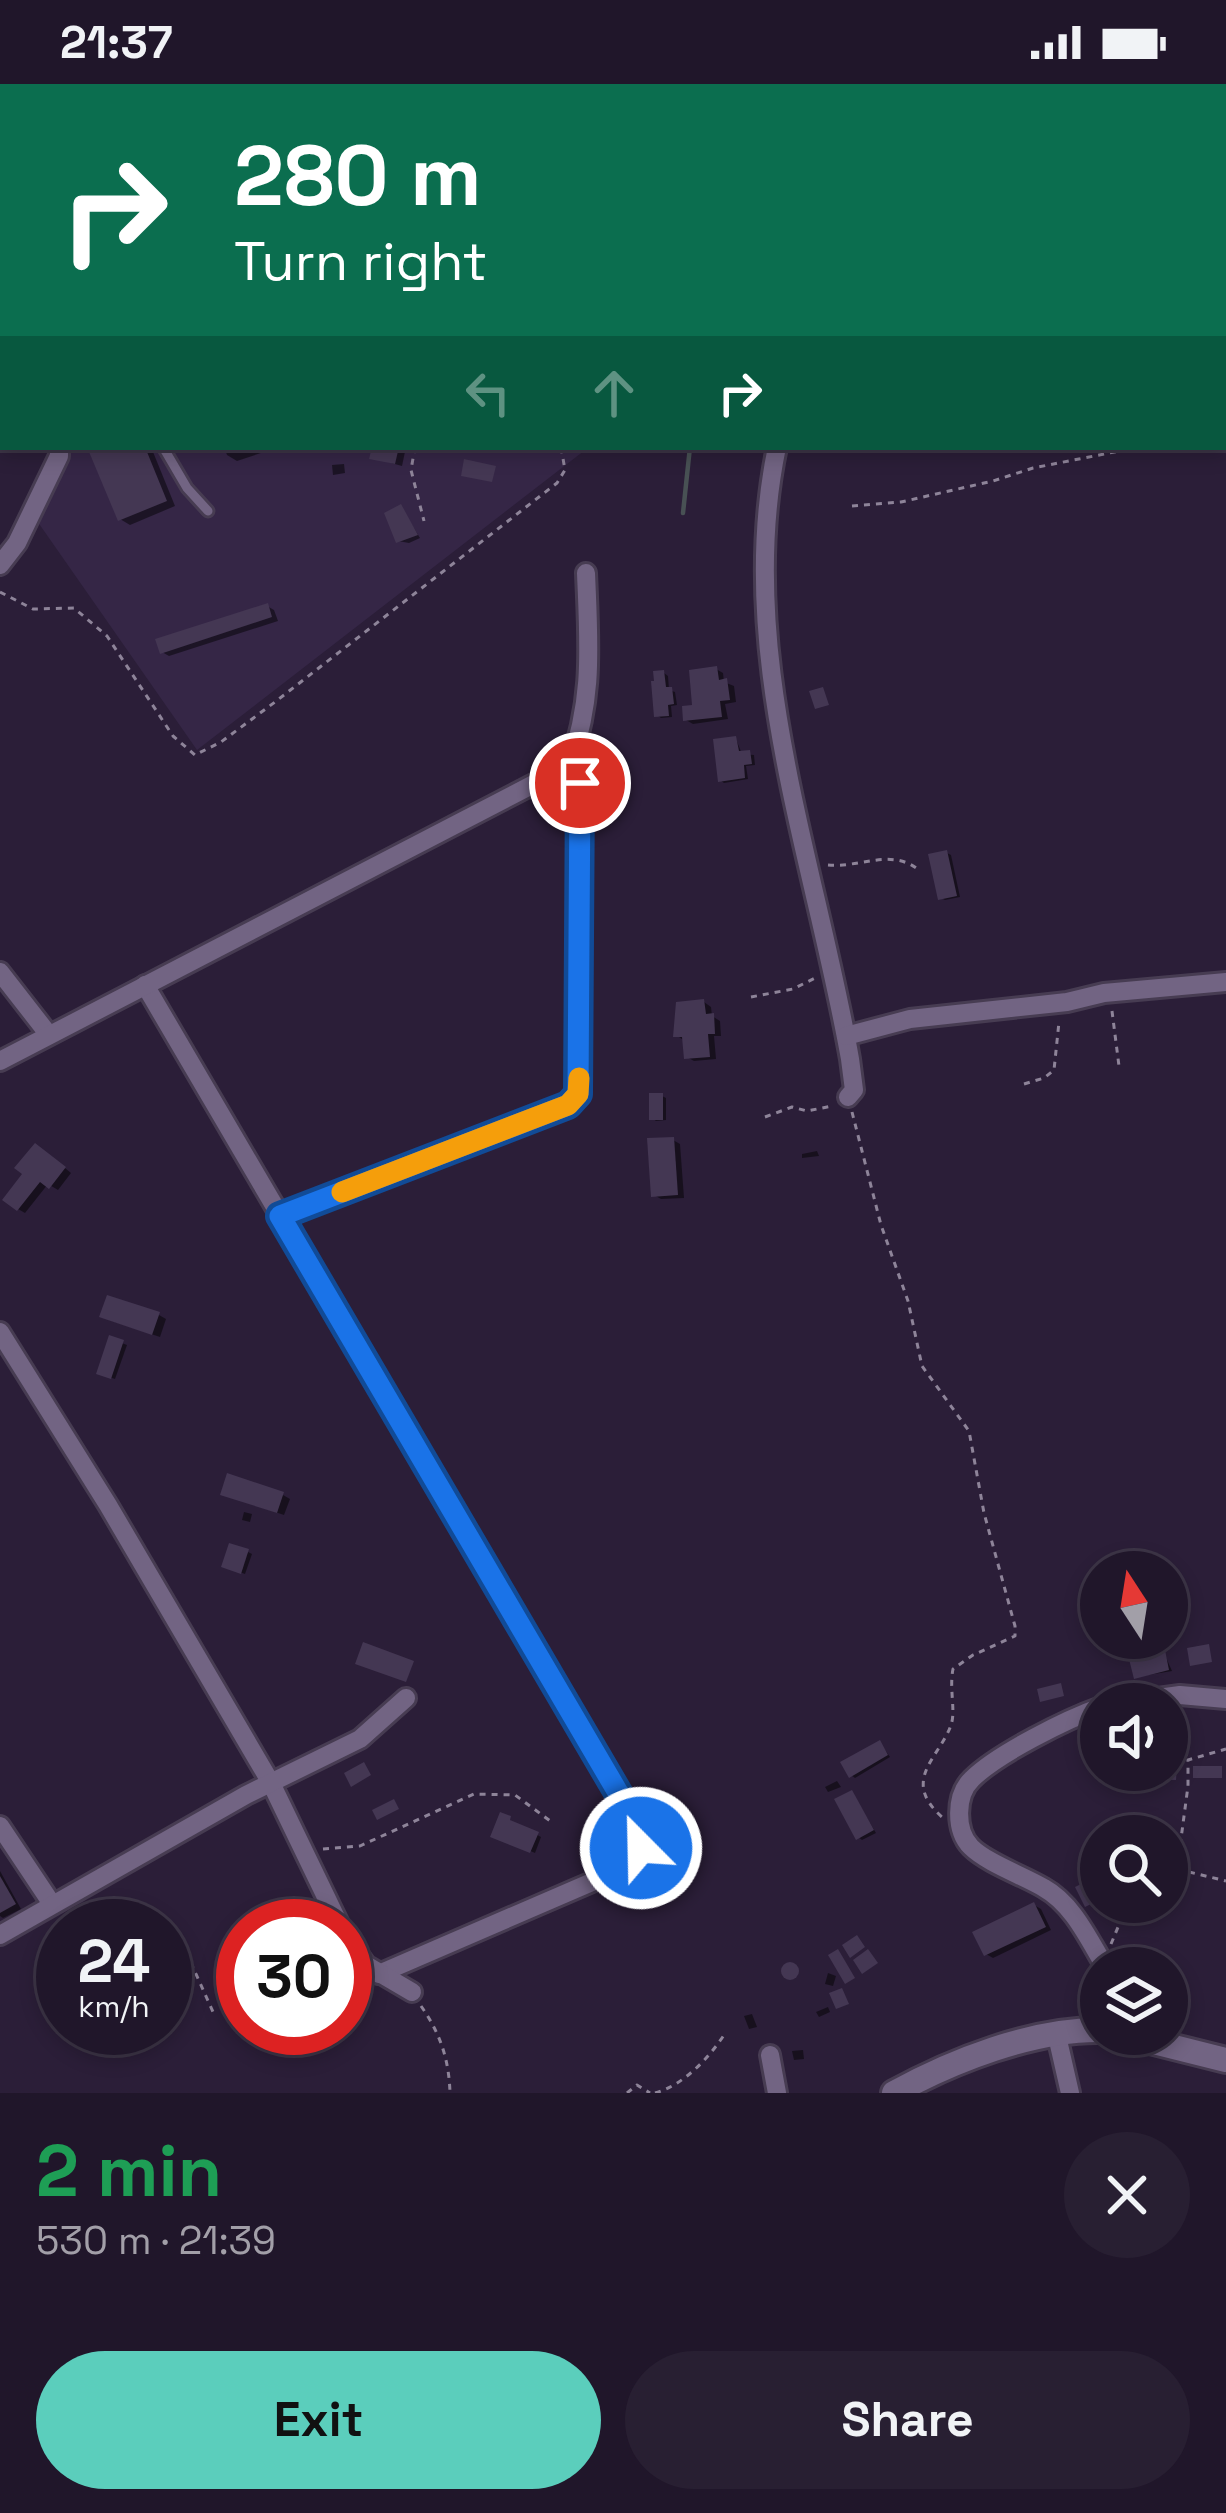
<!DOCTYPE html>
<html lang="en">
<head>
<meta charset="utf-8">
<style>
	:root { --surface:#20162a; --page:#281f32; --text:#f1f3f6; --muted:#a29fa8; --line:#3d3547; --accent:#5bcebc }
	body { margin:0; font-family:"Space Grotesk",sans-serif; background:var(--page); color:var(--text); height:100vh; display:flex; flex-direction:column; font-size:45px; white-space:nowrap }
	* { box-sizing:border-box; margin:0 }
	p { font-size:39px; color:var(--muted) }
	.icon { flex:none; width:66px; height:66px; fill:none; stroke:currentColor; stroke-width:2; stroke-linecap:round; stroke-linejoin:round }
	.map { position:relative; height:2009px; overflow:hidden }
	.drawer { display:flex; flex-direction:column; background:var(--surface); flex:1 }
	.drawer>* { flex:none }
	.banner { position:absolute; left:0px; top:0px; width:1227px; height:366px; box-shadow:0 6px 18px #0003,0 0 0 3px var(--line); background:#0b6e4f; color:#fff; overflow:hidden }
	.needle { width:78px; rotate:348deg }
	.fabs { position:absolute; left:1080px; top:1467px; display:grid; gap:24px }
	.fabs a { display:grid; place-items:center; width:108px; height:108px; border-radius:50%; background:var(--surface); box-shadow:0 6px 18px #0003,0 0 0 3px var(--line); font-size:60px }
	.speed { position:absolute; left:36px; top:1815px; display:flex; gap:24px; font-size:60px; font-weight:700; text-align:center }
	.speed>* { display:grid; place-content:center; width:156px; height:156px; border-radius:50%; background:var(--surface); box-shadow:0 6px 18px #0003,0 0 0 3px var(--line); line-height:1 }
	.speed small { font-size:30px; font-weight:400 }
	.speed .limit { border:18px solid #d22; background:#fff; color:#111 }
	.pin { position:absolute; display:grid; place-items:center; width:102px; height:102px; color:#fff; margin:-51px; border:6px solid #fff; border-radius:50%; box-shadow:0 3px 12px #0007 }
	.me { position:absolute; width:132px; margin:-66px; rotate:337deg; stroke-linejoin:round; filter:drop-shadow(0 0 9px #0008) }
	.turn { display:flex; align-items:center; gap:42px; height:252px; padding:0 36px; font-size:54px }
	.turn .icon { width:156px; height:156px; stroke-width:2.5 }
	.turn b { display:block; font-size:84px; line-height:102px }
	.lanes { display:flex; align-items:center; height:114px; padding:0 36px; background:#0003; justify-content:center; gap:60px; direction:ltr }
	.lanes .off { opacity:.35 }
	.round { display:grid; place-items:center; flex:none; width:126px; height:126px; border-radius:63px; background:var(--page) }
	.headline { display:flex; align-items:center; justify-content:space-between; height:204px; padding:0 36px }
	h1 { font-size:72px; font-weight:800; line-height:90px; color:#1e9e55 }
	.cta { display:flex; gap:24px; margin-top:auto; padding:24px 36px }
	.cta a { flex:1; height:138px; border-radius:72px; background:var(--accent); color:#111; font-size:48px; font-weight:800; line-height:138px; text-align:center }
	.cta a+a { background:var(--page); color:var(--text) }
	.status { display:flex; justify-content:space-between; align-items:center; height:84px; padding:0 60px; background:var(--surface); direction:ltr }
	.status svg { height:33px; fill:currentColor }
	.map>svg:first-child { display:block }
	.built { fill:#352646 }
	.shadow { fill:#0007 }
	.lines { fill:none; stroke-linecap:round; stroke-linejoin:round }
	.stream { stroke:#485154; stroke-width:4.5 }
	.building { fill:#443753 }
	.lane-casing { stroke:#473c52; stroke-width:15 }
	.street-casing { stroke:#473c52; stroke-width:24 }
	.secondary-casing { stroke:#473c52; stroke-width:30 }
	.path { stroke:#8e8499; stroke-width:3; stroke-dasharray:6 6; stroke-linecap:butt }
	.lane { stroke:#726483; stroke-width:9 }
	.street { stroke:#726483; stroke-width:18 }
	.secondary { stroke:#726483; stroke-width:24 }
	.route-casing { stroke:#114b97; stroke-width:30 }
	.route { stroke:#1a73e8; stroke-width:21 }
	.slow { stroke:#f59e0b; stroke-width:21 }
</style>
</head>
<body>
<div class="status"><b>21:37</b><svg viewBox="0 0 49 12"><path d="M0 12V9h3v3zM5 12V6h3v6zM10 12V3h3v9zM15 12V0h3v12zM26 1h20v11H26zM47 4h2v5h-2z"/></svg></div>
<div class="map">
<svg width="1226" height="2009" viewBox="0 0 1226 2009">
	<rect width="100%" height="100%" fill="#2b1e38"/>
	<g class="built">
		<polygon points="56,0 667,0 51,3"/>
		<polygon points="62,363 589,363 197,666 35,434"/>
	</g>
	<g class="shadow">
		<polygon points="482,0 546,0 545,3"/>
		<polygon points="93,363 151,363 175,422 130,441 120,435"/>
		<polygon points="224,363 266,363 267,367 237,377 227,371"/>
		<polygon points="375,363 406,363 402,382 373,374"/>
		<polygon points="344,380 345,389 333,391 332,381"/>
		<polygon points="401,423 420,454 409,459 398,457"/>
		<polygon points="267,522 274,526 278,537 169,572 162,568"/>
		<polygon points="716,585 723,589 724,598 734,602 736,618 725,620 728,635 693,640 686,636"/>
		<polygon points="664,589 668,592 669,606 675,608 677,621 671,622 672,633 661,634 657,631"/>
		<polygon points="736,655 742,670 754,671 755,681 746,682 748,695 724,699 720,696"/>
		<polygon points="947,769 951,771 960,813 945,816 941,814"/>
		<polygon points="704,918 711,923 712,932 720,937 721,952 714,952 716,975 694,977 687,973 685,957 676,951"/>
		<polygon points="662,1012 666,1014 666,1036 656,1037 652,1034"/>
		<polygon points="673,1056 680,1060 684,1114 661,1115 654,1111"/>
		<polygon points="43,1066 71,1089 58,1106 48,1100 25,1129 18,1125 26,1090"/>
		<polygon points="817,1067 819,1072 802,1074 802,1070"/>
		<polygon points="159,1231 166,1235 160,1253 109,1236"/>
		<polygon points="111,1255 127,1261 115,1295 103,1291"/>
		<polygon points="283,1411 290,1415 284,1431 230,1413"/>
		<polygon points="244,1428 252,1430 250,1438 242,1436"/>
		<polygon points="248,1468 252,1470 245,1490 228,1484"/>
		<polygon points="1164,1569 1172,1587 1136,1593"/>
		<polygon points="880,1659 890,1673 855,1694 851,1691"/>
		<polygon points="837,1697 841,1703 828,1708 825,1703"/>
		<polygon points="852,1709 876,1749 862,1756 858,1753"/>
		<polygon points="502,1732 541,1753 535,1769 494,1751"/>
		<polygon points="0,1787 21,1825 3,1834 0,1832"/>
		<polygon points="1034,1821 1041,1825 1051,1846 993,1874 986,1870"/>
		<circle cx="791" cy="1888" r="7"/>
		<polygon points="828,1889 836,1892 833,1902 825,1900"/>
		<polygon points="828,1923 830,1928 819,1933 816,1928"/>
		<polygon points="752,1930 757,1943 749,1945 744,1932"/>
		<polygon points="803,1966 804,1975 794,1976 792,1967"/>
	</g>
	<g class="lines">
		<g class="stream">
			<polyline points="687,3 687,0"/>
			<polyline points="683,429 690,363"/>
		</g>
	</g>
	<g class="building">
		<polygon points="87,363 145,363 167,417 118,437"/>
		<polygon points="372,363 399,363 395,380 369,375"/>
		<polygon points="464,375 496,382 492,398 461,392"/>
		<polygon points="401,420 418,451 396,459 384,429"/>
		<polygon points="268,519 272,533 160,570 155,555"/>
		<polygon points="717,582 719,596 727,594 730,616 720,617 722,633 683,637 682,622 692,621 689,586"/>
		<polygon points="664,586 666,603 672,603 674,620 668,621 669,632 654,633 651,597 654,597 653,587"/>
		<polygon points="823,603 829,621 815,625 809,607"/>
		<polygon points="736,652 739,667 750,666 752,680 744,681 745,694 718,698 713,655"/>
		<polygon points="947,766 957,812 938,816 928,770"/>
		<polygon points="704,915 706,930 714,929 715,950 708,950 710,973 684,975 682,953 673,953 676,918"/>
		<rect x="649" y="1009" width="14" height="27"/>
		<polygon points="674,1053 678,1111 651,1113 647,1054"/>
		<polygon points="35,1059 66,1083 49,1105 40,1098 17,1127 2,1116 22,1090 14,1084"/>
		<polygon points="107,1211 160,1228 152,1251 99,1233"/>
		<polygon points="109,1251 124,1256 111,1295 96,1290"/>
		<polygon points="227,1389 284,1408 277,1429 220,1411"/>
		<polygon points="229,1459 249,1465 241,1490 221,1483"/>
		<polygon points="363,1558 414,1577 406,1598 355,1580"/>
		<polygon points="1209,1560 1212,1578 1190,1582 1187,1564"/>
		<polygon points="1165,1566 1169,1586 1134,1595 1129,1575"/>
		<polygon points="1061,1599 1064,1612 1040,1618 1037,1605"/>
		<polygon points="880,1656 888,1671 849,1694 840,1678"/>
		<polygon points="364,1678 371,1691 351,1703 344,1689"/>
		<polygon points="1167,1682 1177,1682 1176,1696 1146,1695 1146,1686 1167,1686"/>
		<rect x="1193" y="1682" width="29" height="12"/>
		<polygon points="852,1706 874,1746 856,1756 834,1715"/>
		<polygon points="394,1715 399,1725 377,1736 372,1726"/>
		<polygon points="500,1728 511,1732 510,1736 539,1748 530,1769 490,1753"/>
		<polygon points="1101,1790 1101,1815 1085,1823 1075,1803"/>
		<polygon points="0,1792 16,1820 0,1829"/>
		<polygon points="1034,1818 1046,1843 984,1872 972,1848"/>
		<polygon points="857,1851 865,1863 850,1874 842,1861"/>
		<polygon points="838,1865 855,1894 845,1900 828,1871"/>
		<polygon points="868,1865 878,1879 862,1890 853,1876"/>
		<circle cx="790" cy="1887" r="9"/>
		<polygon points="842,1904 849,1920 836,1925 829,1909"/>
	</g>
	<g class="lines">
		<g class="lane-casing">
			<polyline id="lane" points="163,363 187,404 208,427"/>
		</g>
		<g class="street-casing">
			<g id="street">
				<polyline points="853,3 854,0"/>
				<polyline points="0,77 3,87"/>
				<path d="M 777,363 C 734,566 815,776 850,975 L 854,1006 L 848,1013"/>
				<polyline points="0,481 17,459 59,372 59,363"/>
				<path d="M 567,689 C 594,616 589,564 586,489"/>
				<polyline points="0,888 49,951"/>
				<polyline points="145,901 640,1746 642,1764 636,1779 379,1890"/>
				<polyline points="846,952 910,935 1067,918 1104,909 1226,898"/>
				<polyline points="0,977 551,691 567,689 580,699 578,1010 568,1021 281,1132"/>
				<polyline points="0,1248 108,1421 271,1699 340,1842"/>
				<polyline points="1114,1620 1180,1611 1226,1615"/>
				<path d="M 1101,1623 C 1067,1635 997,1670 972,1695 C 955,1711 955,1747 971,1763 C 987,1779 1024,1792 1044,1804 C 1073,1820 1089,1856 1106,1884"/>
				<polyline points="0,1742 52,1820"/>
				<polyline points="0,1851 246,1711 360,1655 406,1614"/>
				<polyline points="345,1852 366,1881 412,1908"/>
				<polyline points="1057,1952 1070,2009"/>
				<polyline points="770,1971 777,2009"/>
			</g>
		</g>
		<g class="secondary-casing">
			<g id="secondary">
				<polyline points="56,3 60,0"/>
				<polyline points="0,37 3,35"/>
				<polyline points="1122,1950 1226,1976"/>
				<path d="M 894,2009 C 952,1977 1033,1945 1101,1946"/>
			</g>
		</g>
		<g class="path">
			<polyline points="360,3 361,0"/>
			<polyline points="956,3 957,0"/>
			<polyline points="1089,3 1090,0"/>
			<polyline points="1224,352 1226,352"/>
			<polyline points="415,363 411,386 424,437"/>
			<polyline points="852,422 901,418 993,397 1033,384 1140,363"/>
			<polyline points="0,508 33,525 74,524 107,552 173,652 195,671 221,658 275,618 557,399 565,386 561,363"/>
			<path d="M 828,781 C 861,784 892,763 920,787"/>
			<polyline points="751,913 793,905 817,893"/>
			<polyline points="1112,927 1119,982"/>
			<polyline points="1024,1000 1044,994 1054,986 1059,938"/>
			<path d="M 852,1028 L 881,1141 L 908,1217 L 922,1282 L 969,1347 L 984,1429 L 1015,1542 L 1015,1552 L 973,1571 L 953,1585 C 949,1605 956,1627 951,1641 C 940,1673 900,1696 942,1733"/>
			<polyline points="765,1033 792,1023 807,1027 832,1022"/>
			<polyline points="1169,1634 1187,1674"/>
			<polyline points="323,1765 360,1762 474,1710 515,1711 553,1739"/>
			<polyline points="1177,1785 1188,1702 1188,1676 1226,1665"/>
			<polyline points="1167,1791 1177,1785 1226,1797"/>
			<polyline points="60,1837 129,1842"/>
			<polyline points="165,1855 186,1868 214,1930"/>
			<polyline points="1111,1860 1121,1836 1137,1818"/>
			<path d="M 421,1922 C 440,1949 449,1975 450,2009"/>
			<polyline points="1086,1927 1096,1896"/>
			<polyline points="627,2009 637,2001 650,2009"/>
			<path d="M 655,2009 C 684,2001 710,1973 726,1948"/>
		</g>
		<use href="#lane" class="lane"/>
		<use href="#street" class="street"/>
		<use href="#secondary" class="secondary"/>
	</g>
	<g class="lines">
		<g class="route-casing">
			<polyline id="route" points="580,699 578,1010 568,1021 280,1132 640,1746 641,1764"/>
		</g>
		<use href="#route" class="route"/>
		<polyline class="slow" points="342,1108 568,1021 578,1010 579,994"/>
	</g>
</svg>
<div class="fabs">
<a><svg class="needle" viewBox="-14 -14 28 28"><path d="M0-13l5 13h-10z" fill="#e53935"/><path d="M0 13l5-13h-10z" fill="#a29fa8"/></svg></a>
<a><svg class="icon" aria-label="sound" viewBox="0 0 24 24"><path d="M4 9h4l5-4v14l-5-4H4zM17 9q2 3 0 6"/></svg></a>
<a><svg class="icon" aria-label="search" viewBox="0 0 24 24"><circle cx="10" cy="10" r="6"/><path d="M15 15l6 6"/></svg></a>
<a><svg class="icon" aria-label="layers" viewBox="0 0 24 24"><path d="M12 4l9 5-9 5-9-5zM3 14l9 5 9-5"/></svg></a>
</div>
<div class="speed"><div>24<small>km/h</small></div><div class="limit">30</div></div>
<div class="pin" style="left:580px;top:699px;background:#d93025"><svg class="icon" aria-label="arrive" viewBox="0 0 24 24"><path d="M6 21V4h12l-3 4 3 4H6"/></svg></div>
<svg class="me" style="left:641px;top:1764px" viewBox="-20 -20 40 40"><circle r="17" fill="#1a73e8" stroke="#fff" stroke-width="3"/><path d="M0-11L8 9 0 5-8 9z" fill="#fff"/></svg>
<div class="banner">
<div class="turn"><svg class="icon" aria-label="right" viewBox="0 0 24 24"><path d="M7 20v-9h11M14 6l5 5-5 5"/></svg><div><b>280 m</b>Turn right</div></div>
<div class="lanes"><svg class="icon off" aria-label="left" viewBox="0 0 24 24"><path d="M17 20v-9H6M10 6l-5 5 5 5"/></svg><svg class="icon off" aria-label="ahead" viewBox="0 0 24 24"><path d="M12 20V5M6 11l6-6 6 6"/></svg><svg class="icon" aria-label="right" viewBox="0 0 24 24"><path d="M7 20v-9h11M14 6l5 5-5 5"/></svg></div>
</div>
</div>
<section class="drawer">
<div class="headline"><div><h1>2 min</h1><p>530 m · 21:39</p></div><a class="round"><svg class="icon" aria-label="close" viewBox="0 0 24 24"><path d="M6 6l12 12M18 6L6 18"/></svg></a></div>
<div class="cta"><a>Exit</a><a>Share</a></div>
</section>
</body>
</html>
